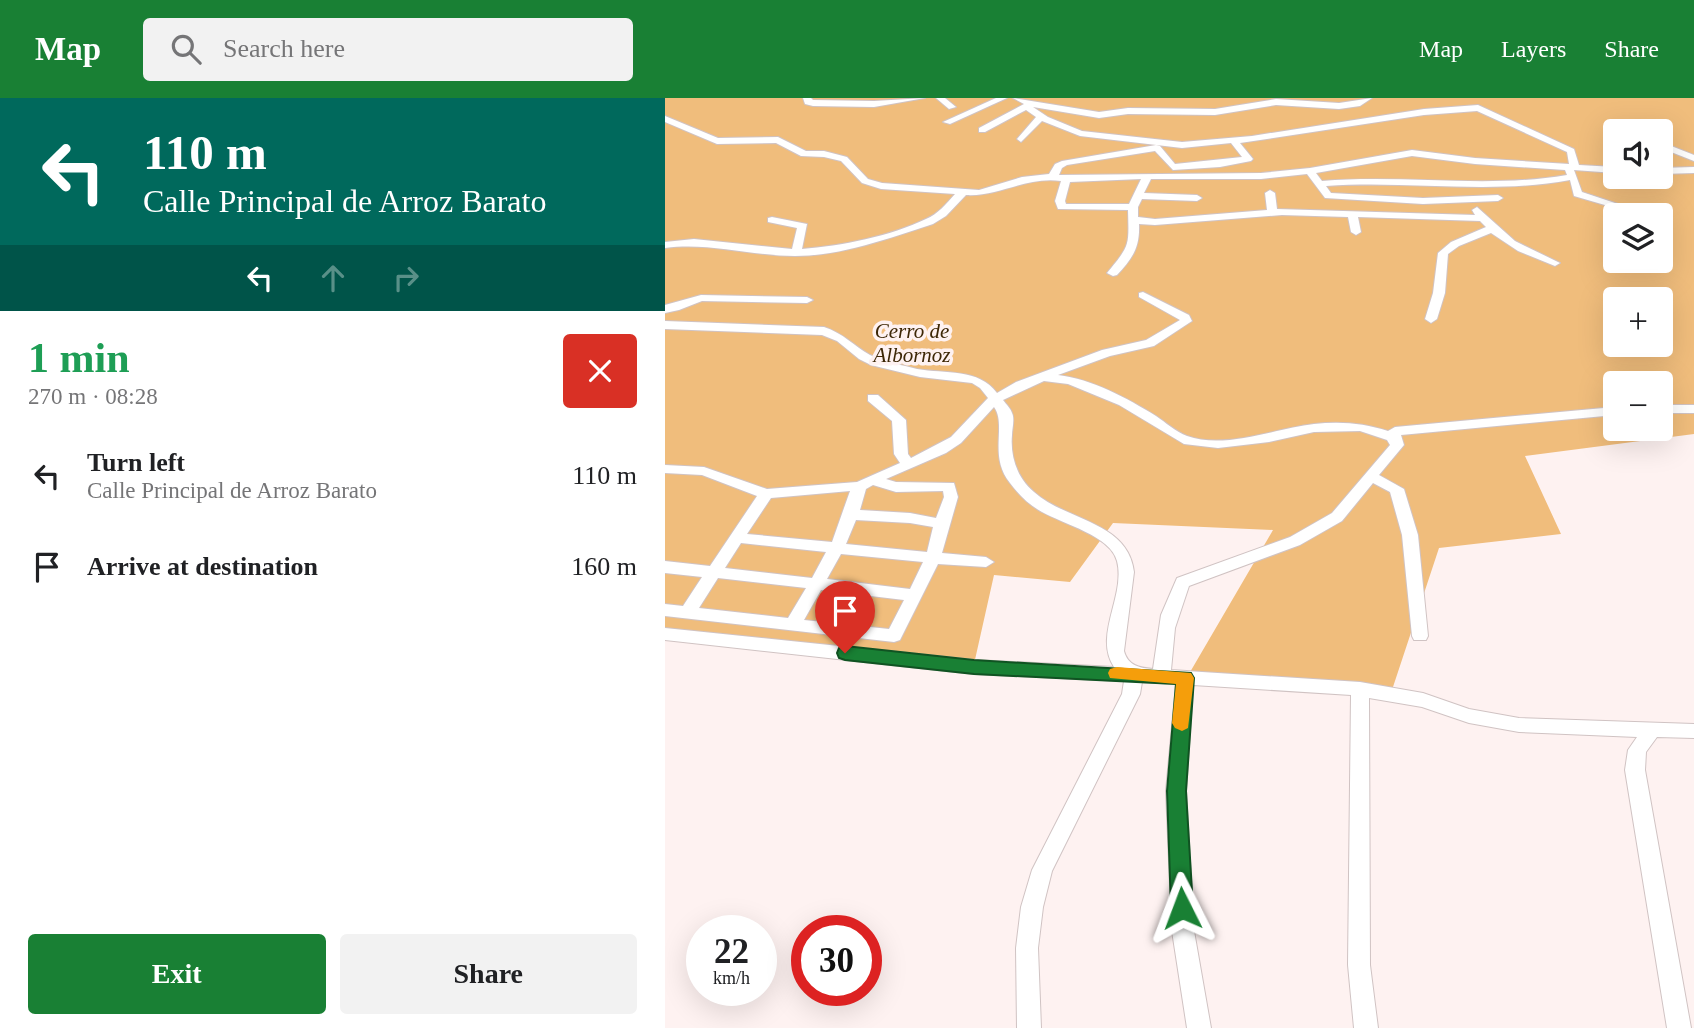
<!DOCTYPE html>
<html lang="en">
<head>
<meta charset="utf-8">
<style>
	:root { --surface:#fff; --page:#f2f2f2; --text:#202124; --muted:#757577; --accent:#198034 }
	body { margin:0; font-family:"Times New Roman",serif; background:var(--page); color:var(--text); height:100vh; display:flex; flex-direction:column; font-size:26px; white-space:nowrap }
	* { box-sizing:border-box; margin:0 }
	p { font-size:23px; color:var(--muted) }
	.icon { flex:none; width:38px; height:38px; fill:none; stroke:currentColor; stroke-width:2; stroke-linecap:round; stroke-linejoin:round }
	.map { position:relative; flex:1; overflow:hidden }
	.drawer { display:flex; flex-direction:column; background:var(--surface); width:665px }
	.drawer>* { flex:none }
	.banner { background:#00695c; color:#fff; overflow:hidden }
	.fabs { position:absolute; left:938px; top:21px; display:grid; gap:14px }
	.fabs a { display:grid; place-items:center; width:70px; height:70px; border-radius:7px; background:var(--surface); box-shadow:0 7px 28px #0002; font-size:35px }
	.speed { position:absolute; left:21px; top:817px; display:flex; gap:14px; font-size:35px; font-weight:700; text-align:center }
	.speed>* { display:grid; place-content:center; width:91px; height:91px; border-radius:50%; background:var(--surface); box-shadow:0 7px 28px #0002; line-height:1 }
	.speed small { font-size:18px; font-weight:400 }
	.speed .limit { border:10px solid #d22; background:#fff; color:#111 }
	.pin { position:absolute; display:grid; place-items:center; width:60px; height:60px; color:#fff; margin:-72px -30px; border-radius:50% 50% 50% 0; rotate:-45deg; box-shadow:0 0 7px #0007 }
	.pin .icon { rotate:45deg }
	.me { position:absolute; width:77px; margin:-38px; rotate:357deg; stroke-linejoin:round; filter:drop-shadow(0 0 5px #0008) }
	.turn { display:flex; align-items:center; gap:24px; height:147px; padding:0 28px; font-size:32px }
	.turn .icon { width:91px; height:91px; stroke-width:2.5 }
	.turn b { display:block; font-size:49px; line-height:60px }
	.lanes { display:flex; align-items:center; height:66px; padding:0 28px; background:#0003; justify-content:center; gap:35px; direction:ltr }
	.lanes .off { opacity:.35 }
	.round { display:grid; place-items:center; flex:none; width:74px; height:74px; border-radius:7px; background:var(--page) }
	.headline { display:flex; align-items:center; justify-content:space-between; height:119px; padding:0 28px }
	h1 { font-size:42px; font-weight:800; line-height:52px; color:#1e9e55 }
	.primary-button { display:flex; gap:14px; margin-top:auto; padding:14px 28px }
	.primary-button a { flex:1; height:80px; border-radius:7px; background:var(--accent); color:#fff; font-size:28px; font-weight:800; line-height:80px; text-align:center }
	.primary-button a+a { background:var(--page); color:var(--text) }
	ul { padding:0; list-style:none }
	li { display:flex; align-items:center; gap:21px; height:91px; padding:0 28px }
	li div { flex:1 }
	li b { display:block; font-size:26px }
	li em { font-style:normal }
	header { display:flex; align-items:center; gap:42px; box-sizing:border-box; height:98px; padding:0 35px; background:var(--accent); color:#fff }
	header strong { font-size:33px }
	nav { display:flex; gap:38px; margin-inline-start:auto; font-size:24px }
	.search { width:490px; height:63px; background:var(--page); display:flex; align-items:center; gap:18px; box-sizing:border-box; padding:0 24px; border-radius:7px; color:var(--muted); font-size:26px }
	main { display:flex; flex:1; min-height:0 }
	.map>svg:first-child { display:block }
	.green { fill:#f0bd7c; fill-rule:evenodd }
	.lines { fill:none; stroke-linecap:round; stroke-linejoin:round }
	.minor-casing { stroke:#d0c3c3; stroke-width:2 }
	.minor { fill:#fff; fill-rule:evenodd }
	.route { fill:#198034; stroke:#105322; stroke-width:2 }
	.slow { fill:#f59e0b }
	.labels { text-anchor:middle; dominant-baseline:central; stroke-width:7; stroke-linejoin:round; paint-order:stroke }
	.far-park-label { font-size:21px; font-style:italic; fill:#3d2706; stroke:#fef2f1 }
</style>
</head>
<body>
<header>
<strong>Map</strong>
<div class="search"><svg class="icon" aria-label="search" viewBox="0 0 24 24"><circle cx="10" cy="10" r="6"/><path d="M15 15l6 6"/></svg>Search here</div>
<nav><a>Map</a><a>Layers</a><a>Share</a></nav>
</header>
<main>
<section class="drawer">
<div class="banner">
<div class="turn"><svg class="icon" aria-label="left" viewBox="0 0 24 24"><path d="M17 20v-9H6M10 6l-5 5 5 5"/></svg><div><b>110 m</b>Calle Principal de Arroz Barato</div></div>
<div class="lanes"><svg class="icon" aria-label="left" viewBox="0 0 24 24"><path d="M17 20v-9H6M10 6l-5 5 5 5"/></svg><svg class="icon off" aria-label="ahead" viewBox="0 0 24 24"><path d="M12 20V5M6 11l6-6 6 6"/></svg><svg class="icon off" aria-label="right" viewBox="0 0 24 24"><path d="M7 20v-9h11M14 6l5 5-5 5"/></svg></div>
</div>
<div class="headline"><div><h1>1 min</h1><p>270 m · 08:28</p></div><a class="round" style="background:#d93025;color:#fff"><svg class="icon" aria-label="close" viewBox="0 0 24 24"><path d="M6 6l12 12M18 6L6 18"/></svg></a></div>
<ul>
<li><svg class="icon" aria-label="left" viewBox="0 0 24 24"><path d="M17 20v-9H6M10 6l-5 5 5 5"/></svg><div><b>Turn left</b><p>Calle Principal de Arroz Barato</p></div><em>110 m</em></li>
<li><svg class="icon" aria-label="arrive" viewBox="0 0 24 24"><path d="M6 21V4h12l-3 4 3 4H6"/></svg><div><b>Arrive at destination</b></div><em>160 m</em></li>
</ul>
<div class="primary-button"><a>Exit</a><a>Share</a></div>
</section>
<div class="map">
<svg width="1029" height="930" viewBox="0 0 1029 930">
	<rect width="100%" height="100%" fill="#fef2f1"/>
	<path class="green" d="M 0,0 L 1029,0 L 1029,336 L 860,358 L 896,436 L 774,450 L 725,598 L 521,581 L 608,432 L 448,425 L 405,484 L 329,477 L 307,575 L 0,539 ZM 950,33 L 996,33 L 996,79 L 950,79 ZM 950,117 L 996,117 L 996,163 L 950,163 ZM 950,201 L 996,201 L 996,247 L 950,247 ZM 950,285 L 996,285 L 996,331 L 950,331 Z"/>
	<g class="lines">
		<g class="minor-casing">
			<g id="minor">
				<polygon points="138,0 146,0 148,2 209,3 260,0 209,9 148,8 140,6"/>
				<polygon points="271,0 280,0 291,9 284,11"/>
				<polygon points="331,0 342,0 285,26 278,24"/>
				<path d="M 348,0 L 434,14 L 463,10 L 550,11 L 611,1 L 674,5 L 707,0 L 695,8 L 674,11 L 611,7 L 550,17 L 463,16 L 434,20 L 368,9 L 383,19 L 417,33 L 517,44 L 587,38 L 759,11 L 813,7 L 909,51 L 914,67 L 950,69 L 950,75 L 909,72 L 917,94 L 962,109 L 957,112 L 909,98 L 905,82 C 824,97 742,82 661,88 L 666,95 L 758,100 L 833,97 L 838,100 L 833,103 L 758,106 L 660,100 L 642,76 L 596,81 L 486,81 L 479,95 L 532,97 L 537,100 L 532,103 L 477,101 L 473,109 L 473,119 L 490,121 L 602,112 L 600,95 L 605,92 L 610,95 L 612,111 L 810,117 L 807,112 L 812,109 L 850,143 L 895,165 L 890,168 L 853,153 L 826,135 L 794,148 L 783,156 L 780,195 L 772,221 L 766,225 L 760,221 L 768,195 L 773,155 L 786,144 L 821,129 L 815,123 L 693,119 L 696,134 L 691,137 L 686,134 L 683,119 L 617,117 L 490,127 L 474,126 C 475,149 468,160 452,177 L 448,178 L 442,175 C 465,147 464,149 463,112 L 393,111 L 390,103 L 396,83 C 362,78 333,99 301,97 L 281,118 L 268,126 C 224,140 177,158 130,158 C 86,158 44,144 0,150 L 0,144 L 29,141 L 127,151 L 132,130 L 103,124 L 103,120 L 107,119 L 142,126 L 137,151 C 176,148 226,138 261,121 C 273,116 281,106 290,96 L 216,91 L 197,85 L 176,63 L 159,59 L 136,58 L 111,45 L 52,46 L 0,24 L 0,18 L 53,40 L 113,39 L 141,53 L 159,53 L 182,59 L 203,81 L 217,85 L 314,92 L 357,79 L 384,76 L 390,66 L 397,63 L 491,47 L 495,48 L 510,66 L 577,59 L 566,45 L 517,50 L 415,38 L 377,23 L 356,44 L 352,41 L 371,19 L 361,12 L 320,34 L 314,34 L 314,30 L 359,6 ZM 812,13 L 902,54 L 904,66 L 810,60 L 747,52 L 645,70 L 596,75 L 394,77 L 397,70 L 402,67 L 490,53 L 508,72 L 555,69 L 586,63 L 588,61 L 575,45 L 759,17 ZM 747,58 L 810,66 L 900,72 L 902,77 C 821,91 739,76 657,83 L 651,75 ZM 476,81 L 464,106 L 401,106 L 400,103 L 405,84 Z"/>
				<polygon points="996,44 1029,57 1029,63 996,50"/>
				<polygon points="1029,69 1029,75 996,76 996,70"/>
				<path d="M 478,194 L 524,217 L 527,223 L 489,248 L 445,258 L 393,277 C 427,281 462,300 491,318 C 500,324 511,334 522,338 C 560,352 612,330 649,326 C 675,323 699,325 723,333 L 730,329 L 950,309 L 950,317 L 736,337 L 739,347 L 714,377 L 739,391 L 753,437 L 763,538 L 761,542 L 749,542 L 747,538 L 737,437 L 725,394 L 708,385 L 677,423 L 635,447 L 524,488 L 510,530 L 506,572 L 695,584 L 758,595 L 804,611 L 854,620 L 1029,626 L 1029,640 L 992,639 L 981,654 L 980,672 L 1026,930 L 1002,930 L 960,672 L 963,652 L 972,639 L 854,634 L 804,625 L 757,609 L 704,600 L 705,867 L 713,930 L 689,930 L 683,867 L 686,597 L 528,587 L 521,693 L 529,833 L 546,930 L 522,930 L 507,833 L 501,693 L 511,586 L 477,584 L 475,596 L 387,773 L 378,809 L 373,850 L 376,930 L 352,930 L 351,850 L 356,809 L 367,772 L 457,596 L 459,583 L 309,576 L 0,542 L 0,530 L 309,562 L 449,569 C 428,537 461,498 452,463 C 446,438 398,426 377,414 C 364,407 354,397 345,385 C 323,358 342,327 329,309 L 296,345 L 281,355 L 221,381 L 231,384 L 289,385 L 293,399 L 277,455 L 321,459 L 329,464 L 321,469 L 273,466 L 235,542 L 229,544 L 0,518 L 0,506 L 18,508 L 37,479 L 0,475 L 0,463 L 45,468 L 92,398 L 37,377 L 0,375 L 0,367 L 39,369 L 102,391 L 192,384 L 235,365 L 229,356 L 227,323 L 203,303 L 203,297 L 213,297 L 241,322 L 243,356 L 246,360 L 286,339 L 323,300 L 315,290 L 307,285 L 255,279 L 206,267 L 194,261 L 172,243 L 157,237 L 0,231 L 0,223 L 159,229 C 178,235 189,248 205,257 C 219,264 237,267 252,271 C 280,276 314,270 332,295 L 351,284 L 437,252 L 481,242 L 515,222 L 474,199 L 474,195 ZM 379,283 L 403,286 L 454,307 L 519,346 L 553,350 L 604,344 L 649,334 L 695,333 L 722,342 L 725,347 L 667,415 L 625,439 L 512,480 L 496,517 L 488,571 C 475,570 463,568 459,553 L 469,474 C 463,423 401,423 369,394 C 352,380 345,358 347,337 C 347,331 350,321 347,315 C 346,311 341,306 338,302 ZM 208,387 L 231,394 L 278,393 L 279,399 L 271,420 L 245,415 L 195,412 L 201,391 ZM 185,393 L 167,444 L 82,436 L 106,400 ZM 191,422 L 245,425 L 268,429 L 262,454 L 181,446 ZM 76,445 L 161,454 L 147,480 L 60,470 ZM 176,456 L 258,464 L 245,491 L 162,481 ZM 53,480 L 141,490 L 123,520 L 34,510 ZM 156,492 L 239,502 L 224,531 L 139,522 Z"/>
				<polygon points="36,197 142,199 148,202 142,205 37,203 14,212 0,215 0,207"/>
				<rect x="996" y="307" width="33" height="8"/>
			</g>
		</g>
		<use href="#minor" class="minor"/>
	</g>
	<polygon class="route" points="180,548 309,562 526,575 529,580 521,693 528,810 525,817 517,820 510,817 506,810 502,693 511,586 309,576 180,562 174,560 172,555 174,550"/>
	<polygon class="slow" points="452,569 526,575 529,580 523,630 517,633 510,630 507,625 511,586 445,580 443,575 445,571"/>
	<g class="labels">
		<g class="far-park-label">
			<text x="247" y="233">Cerro de<tspan x="247" dy="24">Albornoz</tspan></text>
		</g>
	</g>
</svg>
<div class="fabs">
<a><svg class="icon" aria-label="sound" viewBox="0 0 24 24"><path d="M4 9h4l5-4v14l-5-4H4zM17 9q2 3 0 6"/></svg></a>
<a><svg class="icon" aria-label="layers" viewBox="0 0 24 24"><path d="M12 4l9 5-9 5-9-5zM3 14l9 5 9-5"/></svg></a>
<a>+</a>
<a>−</a>
</div>
<div class="speed"><div>22<small>km/h</small></div><div class="limit">30</div></div>
<div class="pin" style="left:180px;top:555px;background:#d93025"><svg class="icon" aria-label="arrive" viewBox="0 0 24 24"><path d="M6 21V4h12l-3 4 3 4H6"/></svg></div>
<svg class="me" style="left:517px;top:810px" viewBox="-20 -20 40 40"><path d="M0-17L14 15 0 8-14 15z" fill="#198034" stroke="#fff" stroke-width="4"/></svg>
</div>
</main>
</body>
</html>
